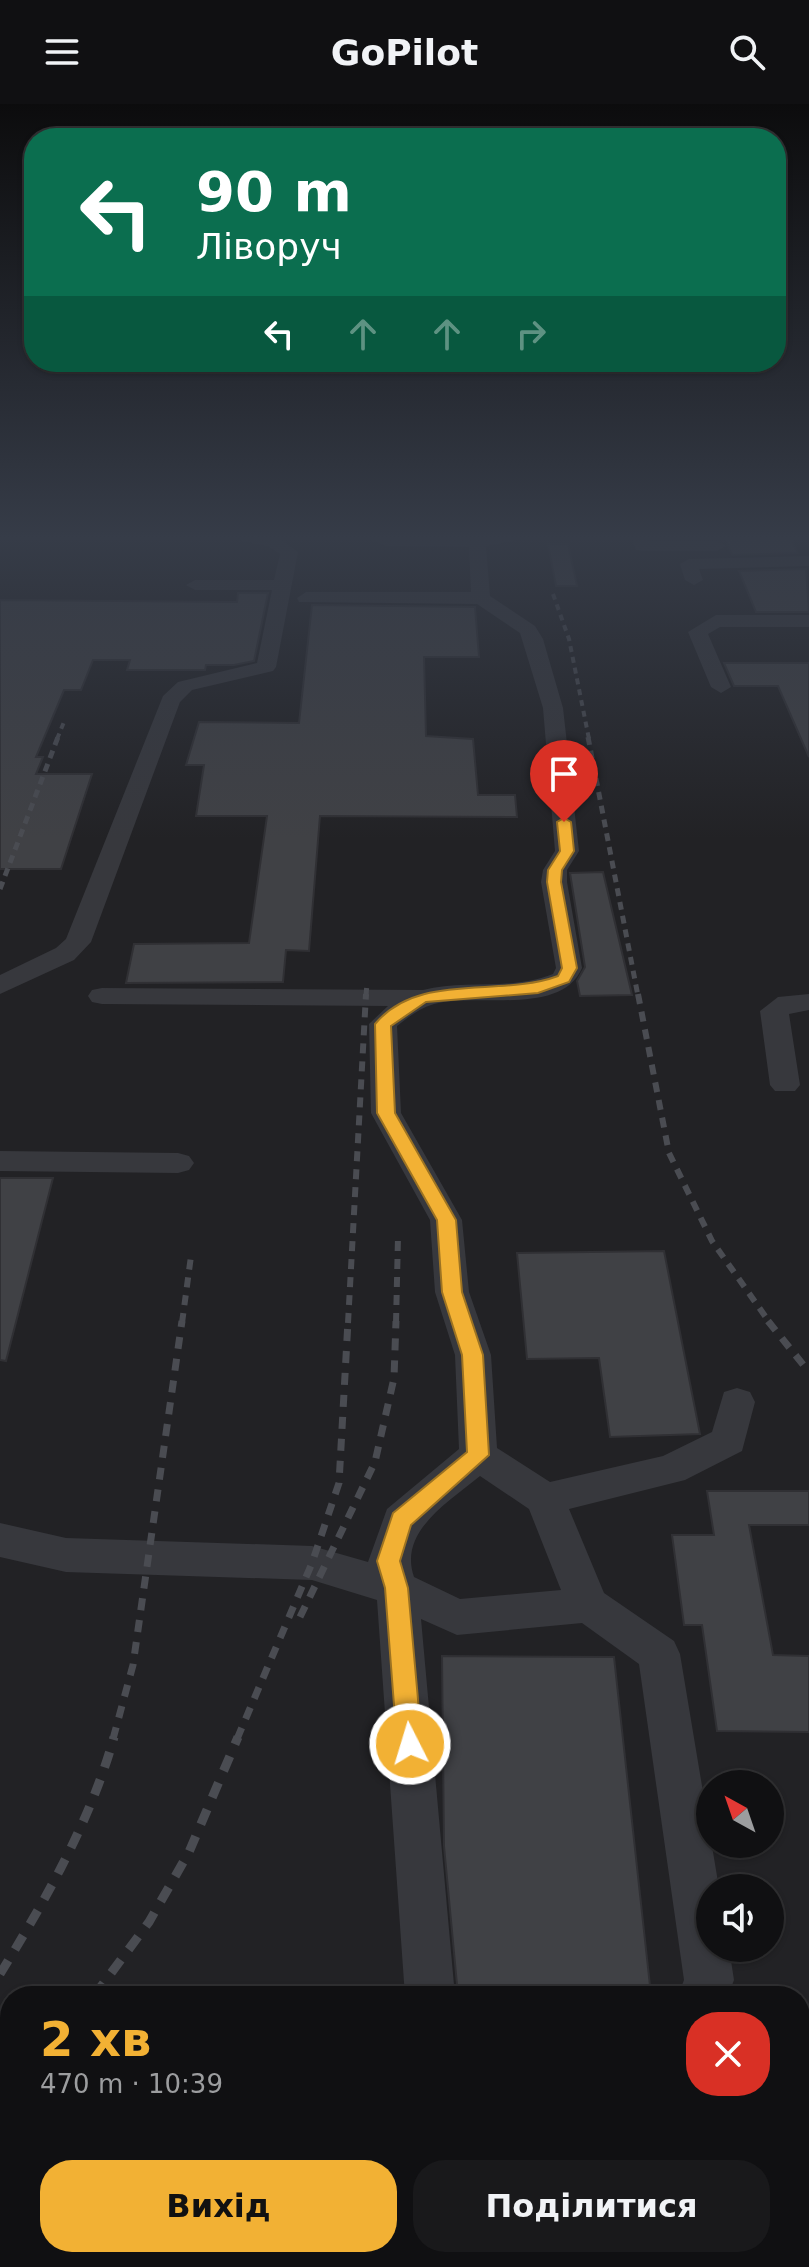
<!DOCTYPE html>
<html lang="uk">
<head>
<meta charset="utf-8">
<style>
	:root { --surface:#101012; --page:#19191b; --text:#f1f3f6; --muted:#9c9d9f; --line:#303032; --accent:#f2b134 }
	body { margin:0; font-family:"DejaVu Sans",sans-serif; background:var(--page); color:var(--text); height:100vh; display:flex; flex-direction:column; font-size:30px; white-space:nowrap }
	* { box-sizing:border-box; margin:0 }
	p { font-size:26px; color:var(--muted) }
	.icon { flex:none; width:44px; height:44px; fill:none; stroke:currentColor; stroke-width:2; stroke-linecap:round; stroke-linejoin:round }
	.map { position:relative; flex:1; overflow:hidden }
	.panel { position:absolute; left:0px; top:1882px; width:810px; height:282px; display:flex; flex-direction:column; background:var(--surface); border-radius:32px 32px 0 0; box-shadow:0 2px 6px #0004,0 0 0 2px var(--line) }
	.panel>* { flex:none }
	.guide { position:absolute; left:24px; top:24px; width:762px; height:244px; border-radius:32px; box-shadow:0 2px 6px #0004,0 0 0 2px var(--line); background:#0b6e4f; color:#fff; overflow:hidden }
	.needle { width:52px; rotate:320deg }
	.tools { position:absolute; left:696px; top:1666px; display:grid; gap:16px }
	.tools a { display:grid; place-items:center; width:88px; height:88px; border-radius:50%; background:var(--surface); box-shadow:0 2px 6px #0004,0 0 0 2px var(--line); font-size:40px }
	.pin { position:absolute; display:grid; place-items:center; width:68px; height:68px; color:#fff; margin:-82px -34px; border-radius:50% 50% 50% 0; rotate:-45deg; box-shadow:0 0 8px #0007 }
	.pin .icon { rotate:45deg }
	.me { position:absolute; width:88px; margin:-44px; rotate:355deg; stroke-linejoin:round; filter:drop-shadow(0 0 6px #0008) }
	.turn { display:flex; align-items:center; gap:28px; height:168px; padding:0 40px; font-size:36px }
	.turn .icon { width:104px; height:104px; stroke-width:2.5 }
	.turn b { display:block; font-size:56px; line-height:68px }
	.lanes { display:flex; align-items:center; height:76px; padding:0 40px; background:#0003; justify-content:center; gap:40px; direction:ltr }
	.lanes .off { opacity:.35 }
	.round { display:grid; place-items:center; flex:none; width:84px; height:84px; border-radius:32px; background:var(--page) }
	.summary { display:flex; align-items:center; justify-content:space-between; height:136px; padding:0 40px }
	h1 { font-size:48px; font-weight:700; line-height:60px; color:var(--accent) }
	.button { display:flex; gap:16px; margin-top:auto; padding:16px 40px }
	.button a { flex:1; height:92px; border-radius:32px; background:var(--accent); color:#111; font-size:32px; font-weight:700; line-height:92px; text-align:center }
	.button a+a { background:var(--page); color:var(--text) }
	header { display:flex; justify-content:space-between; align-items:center; height:104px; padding:0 40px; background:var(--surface); font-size:36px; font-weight:700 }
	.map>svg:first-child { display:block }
	.built { fill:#222225; fill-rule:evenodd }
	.building { fill:#404145; stroke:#303034; stroke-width:2 }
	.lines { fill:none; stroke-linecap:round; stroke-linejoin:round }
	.minor { fill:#37383d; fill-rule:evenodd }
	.rail-far4 { stroke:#4a4c52; stroke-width:4; stroke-dasharray:6 5; stroke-linecap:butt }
	.rail-far3 { stroke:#4a4c52; stroke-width:5; stroke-dasharray:8 6; stroke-linecap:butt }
	.rail-far2 { stroke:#4a4c52; stroke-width:6; stroke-dasharray:10 8; stroke-linecap:butt }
	.rail-far1 { stroke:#4a4c52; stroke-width:7; stroke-dasharray:12 10; stroke-linecap:butt }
	.rail { stroke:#4a4c52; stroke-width:9; stroke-dasharray:16 13; stroke-linecap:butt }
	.route { fill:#f2b134; stroke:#9d7322; stroke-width:2 }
</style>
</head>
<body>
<header><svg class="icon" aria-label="menu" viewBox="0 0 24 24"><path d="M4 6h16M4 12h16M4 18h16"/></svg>GoPilot<svg class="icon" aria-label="search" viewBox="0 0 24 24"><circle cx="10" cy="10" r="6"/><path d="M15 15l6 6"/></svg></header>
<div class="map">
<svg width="809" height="2163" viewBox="0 0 809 2163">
	<rect width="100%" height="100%" fill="#161618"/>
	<path class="built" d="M 0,433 L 809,433 L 809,2163 L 0,2163 ZM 710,1680 L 770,1680 L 770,1740 L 710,1740 ZM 710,1784 L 770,1784 L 770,1844 L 710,1844 ZM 10,1892 L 800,1892 L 800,2154 L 10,2154 Z"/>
	<g class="building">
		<polygon points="725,433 790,433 798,449 732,451"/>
		<polygon points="548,440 568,440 577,482 556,482"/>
		<polygon points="806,465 809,508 756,508 739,467"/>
		<polygon points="238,489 268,489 254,557 234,561 206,561 205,566 127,566 130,556 93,556 81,586 64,586 36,653 43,653 36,670 92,670 61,765 0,765 0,496 237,498"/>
		<polygon points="312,501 475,503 479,553 424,553 426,632 473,635 478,691 515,691 517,713 320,712 309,847 286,846 283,878 126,879 134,840 249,839 267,712 196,712 204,661 186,661 199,618 299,619"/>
		<polygon points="724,559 809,559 809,653 778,582 734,582"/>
		<polygon points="603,768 632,891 580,892 577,877 585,863 570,769"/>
		<polygon points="0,1074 53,1074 6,1257 0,1256"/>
		<polygon points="664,1147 700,1330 610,1333 599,1254 527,1255 517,1149"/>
		<polygon points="707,1387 809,1387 809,1421 749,1421 773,1551 809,1552 809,1628 717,1627 702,1521 684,1521 672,1431 714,1431"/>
		<polygon points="442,1552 614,1553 651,1891 458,1891 444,1742"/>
	</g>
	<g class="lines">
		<g class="minor">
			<polygon points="239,433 279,434 298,448 276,563 273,567 192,586 180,598 91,838 74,856 0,890 0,871 56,844 66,835 163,592 178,578 257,559 272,486 195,486 186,481 195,476 274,476 280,450 268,442 241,437"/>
			<path d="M 364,433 L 515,433 L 513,437 L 486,442 L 490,492 L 535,522 L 543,535 L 563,604 L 579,747 L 567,766 L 567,778 L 582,864 C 561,913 476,888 434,900 C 420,904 408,913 397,922 L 401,1009 L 462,1116 L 469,1188 L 491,1251 L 497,1344 L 550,1378 L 663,1352 L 712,1328 L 724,1288 L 737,1284 L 750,1288 L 755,1298 L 742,1347 L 685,1376 L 569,1405 L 604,1489 L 674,1537 L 680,1550 L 719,1784 L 710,1784 L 710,1844 L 729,1844 L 734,1876 L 728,1892 L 678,1892 L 684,1876 L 639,1560 L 582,1519 L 457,1531 L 421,1515 L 455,1892 L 405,1892 L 377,1496 L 312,1476 L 66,1468 L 0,1453 L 0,1419 L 66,1434 L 312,1442 L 368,1458 L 387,1405 L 459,1345 L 455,1251 L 435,1188 L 430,1116 L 371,1009 L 369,920 L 388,902 L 102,900 L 92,898 L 88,892 L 92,886 L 102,884 L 423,886 C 465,875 512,887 553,870 L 556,864 L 541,778 L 543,766 L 555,747 L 543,604 L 520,529 L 477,500 L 299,498 L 297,494 L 306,488 L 471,488 L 469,443 L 387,442 ZM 480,1372 L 529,1405 L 561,1486 L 460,1495 L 414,1473 C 398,1427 449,1398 480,1372 Z"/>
			<polygon points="631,433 648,433 649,437 717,437 726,442 717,447 642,447 636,446"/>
			<polygon points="809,452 809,462 699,465 703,476 694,481 685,476 680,460 689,455"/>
			<polygon points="716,511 809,511 809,523 720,523 708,530 731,583 721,589 711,583 688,528"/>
			<polygon points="809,890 809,906 789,910 800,981 795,987 775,987 770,981 760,907 778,893"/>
			<polygon points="0,1047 178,1049 189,1052 194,1059 189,1066 178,1069 0,1067"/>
			<polygon points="104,2154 172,2154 169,2163 101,2163"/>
		</g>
		<g class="rail-far4">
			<polyline points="553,490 569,535 589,635"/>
			<polyline points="57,635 64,618"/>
		</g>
		<g class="rail-far3">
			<polyline points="588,633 638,892"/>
			<polyline points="0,785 58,633"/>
			<polyline points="366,892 367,879"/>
		</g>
		<g class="rail-far2">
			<polyline points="638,890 669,1049 712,1137 770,1219"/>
			<polyline points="182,1219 191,1152"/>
			<polyline points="348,1219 366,890"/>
			<polyline points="396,1219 398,1133"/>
		</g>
		<g class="rail-far1">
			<polyline points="768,1217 809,1268"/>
			<polyline points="300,1513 375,1358 394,1274 396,1217"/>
			<polyline points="113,1635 133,1561 182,1217"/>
			<polyline points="237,1635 312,1459 339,1379 348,1217"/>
		</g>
		<g class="rail">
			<path d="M 0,1870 C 45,1797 91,1716 114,1633"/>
			<polyline points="94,1892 149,1818 189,1748 238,1633"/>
			<polyline points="0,2001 10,1990"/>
		</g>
	</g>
	<linearGradient id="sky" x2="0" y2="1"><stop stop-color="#0c0c0d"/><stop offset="0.59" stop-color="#363c48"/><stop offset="1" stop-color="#363c48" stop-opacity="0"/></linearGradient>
	<rect width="809" height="735" fill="url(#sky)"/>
	<path class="route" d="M 564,714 L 571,718 L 574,747 L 562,766 L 561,778 L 577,864 L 569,878 L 538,889 L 426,898 L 391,922 L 395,1009 L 456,1116 L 462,1188 L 483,1251 L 489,1351 L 411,1421 L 400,1457 L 408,1484 L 422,1640 L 419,1648 L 410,1651 L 401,1648 L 397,1640 L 385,1484 L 377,1457 L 393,1409 L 467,1348 L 462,1251 L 442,1188 L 437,1116 L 377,1009 L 375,920 C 419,867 499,894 558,872 L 562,864 L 547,778 L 548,766 L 560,747 L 557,718 Z"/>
</svg>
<div class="tools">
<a><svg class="needle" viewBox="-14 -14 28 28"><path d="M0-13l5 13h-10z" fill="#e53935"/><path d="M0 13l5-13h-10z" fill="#9c9d9f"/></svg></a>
<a><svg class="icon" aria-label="sound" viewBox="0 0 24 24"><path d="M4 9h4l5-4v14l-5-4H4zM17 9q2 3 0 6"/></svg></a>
</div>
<div class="pin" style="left:564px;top:718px;background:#d93025"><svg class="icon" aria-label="arrive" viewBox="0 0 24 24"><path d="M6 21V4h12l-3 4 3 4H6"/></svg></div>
<svg class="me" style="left:410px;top:1640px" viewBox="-20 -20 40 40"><circle r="17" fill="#f2b134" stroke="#fff" stroke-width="3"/><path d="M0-11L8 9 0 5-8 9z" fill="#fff"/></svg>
<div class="guide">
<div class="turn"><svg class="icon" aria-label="left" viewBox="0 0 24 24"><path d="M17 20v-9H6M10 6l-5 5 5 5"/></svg><div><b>90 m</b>Ліворуч</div></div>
<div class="lanes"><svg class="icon" aria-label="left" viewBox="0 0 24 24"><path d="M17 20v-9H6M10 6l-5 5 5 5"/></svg><svg class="icon off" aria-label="ahead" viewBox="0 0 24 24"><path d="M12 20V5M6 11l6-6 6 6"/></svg><svg class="icon off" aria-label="ahead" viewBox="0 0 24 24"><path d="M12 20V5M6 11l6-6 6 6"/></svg><svg class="icon off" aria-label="right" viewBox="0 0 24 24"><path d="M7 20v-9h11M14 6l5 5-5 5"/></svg></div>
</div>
<section class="panel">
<div class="summary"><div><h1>2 хв</h1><p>470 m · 10:39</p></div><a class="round" style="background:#d93025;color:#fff"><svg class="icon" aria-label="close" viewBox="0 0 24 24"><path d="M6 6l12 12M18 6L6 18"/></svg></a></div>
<div class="button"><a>Вихід</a><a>Поділитися</a></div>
</section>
</div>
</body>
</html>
